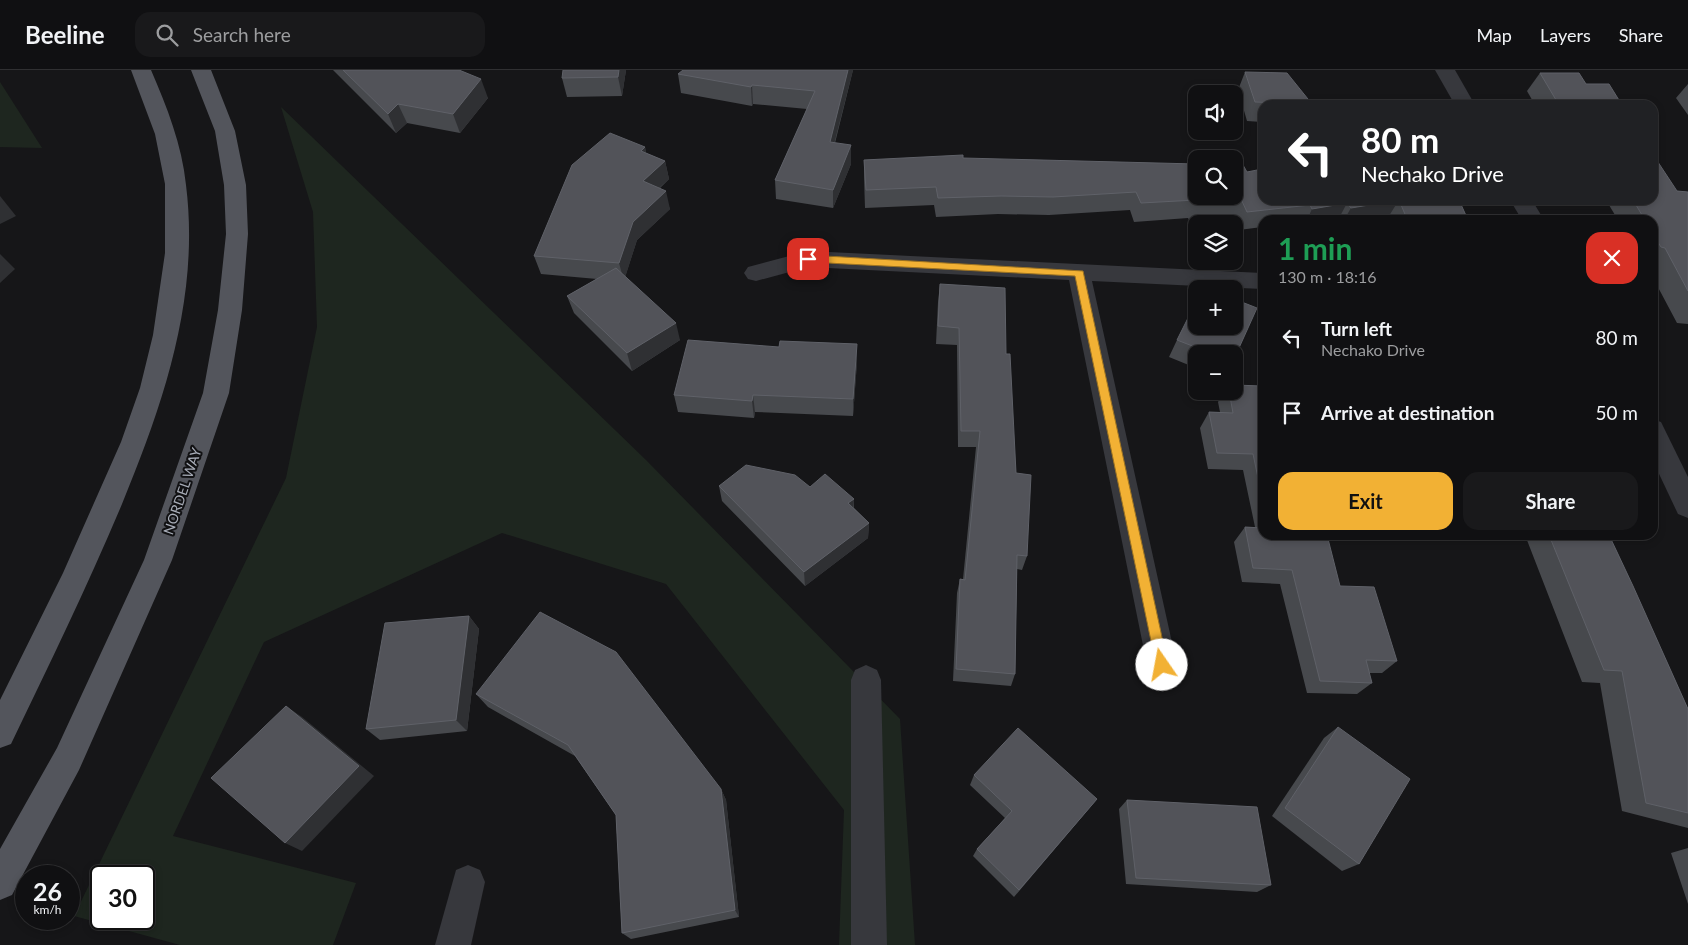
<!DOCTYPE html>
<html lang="en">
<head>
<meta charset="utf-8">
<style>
	:root { --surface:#101012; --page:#19191b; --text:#f1f3f6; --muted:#9c9d9f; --line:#303032; --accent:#f2b134 }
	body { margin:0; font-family:Lato,sans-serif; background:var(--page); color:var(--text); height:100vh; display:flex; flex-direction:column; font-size:19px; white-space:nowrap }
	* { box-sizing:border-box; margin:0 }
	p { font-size:16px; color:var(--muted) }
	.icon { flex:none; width:28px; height:28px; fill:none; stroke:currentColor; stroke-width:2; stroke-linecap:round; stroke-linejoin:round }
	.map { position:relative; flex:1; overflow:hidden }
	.details { position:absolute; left:1258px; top:145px; width:400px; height:325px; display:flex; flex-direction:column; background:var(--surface); border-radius:15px; box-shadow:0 2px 8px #0003,0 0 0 1px var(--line) }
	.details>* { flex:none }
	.hud { position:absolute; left:1258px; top:30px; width:400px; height:105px; border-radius:15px; box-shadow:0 2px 8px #0003,0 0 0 1px var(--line); background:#202124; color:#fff; overflow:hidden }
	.tools { position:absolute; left:1188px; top:15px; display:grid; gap:10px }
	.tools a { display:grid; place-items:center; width:55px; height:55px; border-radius:10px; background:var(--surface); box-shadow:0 2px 8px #0003,0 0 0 1px var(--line); font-size:25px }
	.speed { position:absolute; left:15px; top:795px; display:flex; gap:10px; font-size:25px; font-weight:700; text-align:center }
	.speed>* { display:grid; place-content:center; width:65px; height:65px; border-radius:50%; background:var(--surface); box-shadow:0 2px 8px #0003,0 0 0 1px var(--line); line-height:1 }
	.speed small { font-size:12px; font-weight:400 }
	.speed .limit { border:2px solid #111; border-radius:8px; background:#fff; color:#111 }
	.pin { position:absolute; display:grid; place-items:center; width:42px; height:42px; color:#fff; margin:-21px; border-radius:10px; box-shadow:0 2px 8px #0006 }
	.me { position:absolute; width:55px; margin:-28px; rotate:348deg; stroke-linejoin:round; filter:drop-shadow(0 0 4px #0008) }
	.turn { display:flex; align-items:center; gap:18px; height:105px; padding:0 20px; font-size:22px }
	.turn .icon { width:65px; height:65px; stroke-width:2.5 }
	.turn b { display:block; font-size:35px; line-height:42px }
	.round { display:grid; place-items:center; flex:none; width:52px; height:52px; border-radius:15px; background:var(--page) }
	.summary { display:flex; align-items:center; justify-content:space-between; height:85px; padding:0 20px }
	h1 { font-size:30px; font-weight:700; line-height:38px; color:#1e9e55 }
	.button { display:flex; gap:10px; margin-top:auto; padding:10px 20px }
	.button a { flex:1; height:58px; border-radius:15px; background:var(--accent); color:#111; font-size:20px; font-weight:700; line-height:58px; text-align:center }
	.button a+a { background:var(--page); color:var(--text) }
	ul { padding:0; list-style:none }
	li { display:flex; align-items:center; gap:15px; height:75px; padding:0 20px }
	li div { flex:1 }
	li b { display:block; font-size:19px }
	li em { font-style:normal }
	header { display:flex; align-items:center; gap:30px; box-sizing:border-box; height:70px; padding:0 25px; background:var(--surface); border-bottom:1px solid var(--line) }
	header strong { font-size:24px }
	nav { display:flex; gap:28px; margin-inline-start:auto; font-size:18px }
	.search { width:350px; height:45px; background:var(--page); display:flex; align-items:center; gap:12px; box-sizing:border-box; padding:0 18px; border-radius:15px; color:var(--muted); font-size:19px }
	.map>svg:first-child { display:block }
	.green { fill:#1e261f; fill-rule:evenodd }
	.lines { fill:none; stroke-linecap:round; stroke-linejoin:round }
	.minor { fill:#37383d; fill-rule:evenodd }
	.major { fill:#53555c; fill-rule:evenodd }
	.wall { fill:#47494d }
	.shaded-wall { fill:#2f3033 }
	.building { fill:#525359; stroke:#5f6168 }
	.route { fill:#f2b134; stroke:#9d7322 }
	.labels { text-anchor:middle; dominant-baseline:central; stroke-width:4; stroke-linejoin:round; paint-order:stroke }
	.street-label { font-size:14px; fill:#a8adb8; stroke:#111113 }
</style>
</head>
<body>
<header>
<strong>Beeline</strong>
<div class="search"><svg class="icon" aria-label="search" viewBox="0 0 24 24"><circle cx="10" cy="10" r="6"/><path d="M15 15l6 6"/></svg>Search here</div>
<nav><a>Map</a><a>Layers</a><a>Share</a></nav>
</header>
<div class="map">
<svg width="1688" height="875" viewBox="0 0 1688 875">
	<rect width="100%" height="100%" fill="#161618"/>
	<g class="green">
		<polygon points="0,12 42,78 0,77"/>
		<path d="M 281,37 L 646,390 L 900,649 L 915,875 L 839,875 L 844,740 L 666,514 L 502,463 L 264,572 L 173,766 L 356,813 L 333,875 L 180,875 L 74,846 L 286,408 L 317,257 L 313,142 ZM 101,806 L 144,806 L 144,849 L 101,849 Z"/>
	</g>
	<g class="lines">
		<g class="minor">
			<polygon points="1435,0 1455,0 1475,35 1455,35"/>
			<polygon points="1510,130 1532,130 1544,150 1522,150"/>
			<polygon points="808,181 1262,203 1262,219 1092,211 1177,595 1173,605 1162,609 1151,605 1147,595 1069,210 808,197 756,211 748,209 744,203 748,197"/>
			<polygon points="1652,349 1661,352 1688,407 1688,448 1678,444 1652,389"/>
			<polygon points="866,595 877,600 881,610 887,875 851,875 851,610 855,600"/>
			<polygon points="468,795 480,800 485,812 471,875 435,875 456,800"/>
		</g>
		<g class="major">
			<path d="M 131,0 L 151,0 C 167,37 182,75 186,115 C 200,227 164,332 122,434 C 88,515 49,595 11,674 L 0,678 L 0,630 L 63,503 L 121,372 L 140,318 L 153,265 L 165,183 L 165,114 L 155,64 Z"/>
			<polygon points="191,0 211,0 235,61 246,115 248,164 242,240 229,323 172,490 79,700 12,825 0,830 0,779 57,678 144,490 203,323 218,240 226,164 224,115 215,61"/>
		</g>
	</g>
	<g class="wall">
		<polygon points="333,0 459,0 488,28 460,63 407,53 396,63"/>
		<polygon points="626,0 622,26 567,27 562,8"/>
		<polygon points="853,0 835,73 851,94 833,138 776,129 775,110 807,39 753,34 752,36 681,23 678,4"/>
		<polygon points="1245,2 1312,34 1311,35 1262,35 1262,52 1247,51 1238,20"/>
		<polygon points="1540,3 1586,14 1622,35 1535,35 1527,21"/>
		<polygon points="1688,14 1688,45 1676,28"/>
		<polygon points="645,77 646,83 665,91 669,109 660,118 670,139 637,170 625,207 680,270 632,301 574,243 567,226 597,209 541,204 534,186"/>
		<polygon points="963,88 1262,130 1461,130 1460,132 1468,150 1388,150 1387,149 1380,150 1262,150 1262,157 1239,160 1232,147 1190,152 1188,148 1134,152 1130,140 1049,145 998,144 936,147 934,135 865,138 864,108 864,90"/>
		<polygon points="1677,121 1688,122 1688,254 1677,253 1652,206 1652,150 1618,150 1606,130 1652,130"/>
		<polygon points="940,214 1006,284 1016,403 1027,486 1022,500 1017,499 1015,604 1011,616 953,611 957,523 960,509 963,509 976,377 958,377 957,275 936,274 938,232"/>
		<polygon points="1177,270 1234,284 1196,284 1196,298 1169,287"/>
		<polygon points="857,292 853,346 755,342 754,348 678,342 674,325"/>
		<polygon points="1262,316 1262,465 1340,516 1397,591 1382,603 1369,603 1372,613 1357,624 1307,623 1280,514 1242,512 1234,472 1245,457 1255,457 1243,400 1208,399 1200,358 1209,342 1220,342 1218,332 1224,321 1234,321"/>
		<polygon points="719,416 810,417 854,429 854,438 869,453 868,468 805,516 722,431"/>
		<polygon points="1525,465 1609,465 1688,639 1688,758 1622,741 1600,613 1582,612"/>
		<polygon points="469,546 479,559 467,661 380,670 366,659"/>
		<polygon points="476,624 721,719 726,730 739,847 631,869 622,863 616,745 575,686 488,637"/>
		<polygon points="1338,657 1359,794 1342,801 1272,746 1324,668"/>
		<polygon points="974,705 1097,729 1014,827 973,786 977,779 1005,748 970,715"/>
		<polygon points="1127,730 1271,815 1257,822 1126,814 1119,739"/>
		<polygon points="1688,778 1688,834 1671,783"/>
	</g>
	<g class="shaded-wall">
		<polygon points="619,0 626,0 622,26 618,7"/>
		<polygon points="848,0 853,0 830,90 830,72"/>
		<polygon points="481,9 488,28 460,63 453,44"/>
		<polygon points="752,15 753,34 752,36 751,17"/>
		<polygon points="398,34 407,53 396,63 388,44"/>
		<polygon points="851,75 851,94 833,138 833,120"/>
		<polygon points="645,77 649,96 641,81"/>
		<polygon points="665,91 669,109 647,129 643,111"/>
		<polygon points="666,121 670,139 637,170 624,211 619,193 633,152"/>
		<polygon points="0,126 16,146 0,154"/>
		<polygon points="1399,130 1387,149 1380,150 1344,150 1351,138"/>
		<polygon points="1347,133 1338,150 1307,150 1312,139"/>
		<polygon points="0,184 15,199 0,213"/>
		<polygon points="676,253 680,270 632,301 627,283"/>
		<polygon points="857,274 857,292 853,346 853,329"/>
		<polygon points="753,325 755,342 754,348 752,331"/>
		<polygon points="854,429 853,444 848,433"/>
		<polygon points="869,453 868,468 805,516 804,502"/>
		<polygon points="469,546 479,559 467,661 456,650"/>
		<polygon points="286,636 302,647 374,706 302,781 285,773"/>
		<polygon points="721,719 726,730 739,847 735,840"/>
	</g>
	<g class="building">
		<polygon points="343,0 459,0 481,9 453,44 398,34 388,44"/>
		<polygon points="563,0 619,0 618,7 562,8"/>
		<polygon points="683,0 848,0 830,72 851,75 833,120 775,110 815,21 752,15 751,17 678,4"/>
		<polygon points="1245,2 1287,3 1312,34 1255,32"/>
		<polygon points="1540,3 1579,3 1586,14 1609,14 1622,35 1559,35"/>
		<polygon points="610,63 645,77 641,81 665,91 643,111 666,121 633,152 619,193 534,186 572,95"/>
		<polygon points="1652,83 1677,121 1688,122 1688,221 1665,178 1661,177 1652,163 1652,150 1645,150 1633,130 1652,130"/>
		<polygon points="963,85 963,88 1196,94 1196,126 1234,126 1234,95 1243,95 1247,102 1262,99 1262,130 1459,130 1468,150 1407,149 1399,130 1351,138 1347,133 1312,139 1310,135 1247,142 1241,129 1197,133 1196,130 1141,133 1136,122 1053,127 1001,126 938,128 936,117 866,120 864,90"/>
		<polygon points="616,198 676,253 627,283 567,226"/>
		<polygon points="940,214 1005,218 1006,284 1010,284 1016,403 1031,405 1027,486 1017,485 1015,604 956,599 960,509 965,510 980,361 961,361 959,258 938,256"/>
		<polygon points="1234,229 1257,238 1234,289 1234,284 1213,284 1177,270 1196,232 1196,256 1234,256"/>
		<polygon points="688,270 779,277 780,271 857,274 853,329 753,325 752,331 674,325"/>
		<polygon points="1234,315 1262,316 1262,427 1253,384 1217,383 1209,342 1233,343 1229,321 1234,321"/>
		<polygon points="746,395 795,405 810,417 825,404 854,429 848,433 869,453 804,502 719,416"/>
		<polygon points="1245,457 1262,458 1262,465 1327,465 1340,516 1374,517 1397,591 1366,590 1372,613 1320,611 1292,500 1253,498"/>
		<polygon points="1549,465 1609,465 1633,516 1688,639 1688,743 1646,733 1622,601 1604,600"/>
		<polygon points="540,542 616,582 721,719 735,840 622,863 616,745 568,675 476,624"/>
		<polygon points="469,546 456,650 366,659 385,553"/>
		<polygon points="286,636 359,696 285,773 211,708"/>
		<polygon points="1338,657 1410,709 1359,794 1285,738"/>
		<polygon points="1018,658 1097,729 1019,820 977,779 1012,741 974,705"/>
		<polygon points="1127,730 1257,737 1271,815 1136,808"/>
	</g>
	<polygon class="route" points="808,185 1083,201 1168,595 1166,599 1157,599 1156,595 1075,206 808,192 803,189"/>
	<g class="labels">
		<g class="street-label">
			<text transform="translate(182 421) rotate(-71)">NORDEL WAY</text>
		</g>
	</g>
</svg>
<div class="tools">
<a><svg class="icon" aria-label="sound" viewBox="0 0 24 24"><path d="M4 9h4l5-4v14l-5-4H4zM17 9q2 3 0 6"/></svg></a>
<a><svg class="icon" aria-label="search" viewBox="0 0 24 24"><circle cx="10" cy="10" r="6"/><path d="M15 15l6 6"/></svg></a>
<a><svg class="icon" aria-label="layers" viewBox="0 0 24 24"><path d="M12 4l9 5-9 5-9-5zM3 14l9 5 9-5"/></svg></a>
<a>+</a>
<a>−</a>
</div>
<div class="speed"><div>26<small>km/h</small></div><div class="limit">30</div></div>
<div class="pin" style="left:808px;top:189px;background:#d93025"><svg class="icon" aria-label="arrive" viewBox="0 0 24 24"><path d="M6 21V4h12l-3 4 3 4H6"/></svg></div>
<svg class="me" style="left:1162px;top:595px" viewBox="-20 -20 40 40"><circle r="19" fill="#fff"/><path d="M0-13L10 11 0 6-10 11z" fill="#f2b134"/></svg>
<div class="hud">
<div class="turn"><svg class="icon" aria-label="left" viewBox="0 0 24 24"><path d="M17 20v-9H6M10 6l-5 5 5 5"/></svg><div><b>80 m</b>Nechako Drive</div></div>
</div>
<section class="details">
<div class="summary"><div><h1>1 min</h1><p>130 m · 18:16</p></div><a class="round" style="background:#d93025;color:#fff"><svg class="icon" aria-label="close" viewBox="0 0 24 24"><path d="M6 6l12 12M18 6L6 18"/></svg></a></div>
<ul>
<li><svg class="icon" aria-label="left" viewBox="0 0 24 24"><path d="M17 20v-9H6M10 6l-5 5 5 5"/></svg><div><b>Turn left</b><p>Nechako Drive</p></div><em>80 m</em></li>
<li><svg class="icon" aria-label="arrive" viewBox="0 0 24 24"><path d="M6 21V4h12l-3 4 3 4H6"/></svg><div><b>Arrive at destination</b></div><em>50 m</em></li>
</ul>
<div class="button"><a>Exit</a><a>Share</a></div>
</section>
</div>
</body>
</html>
